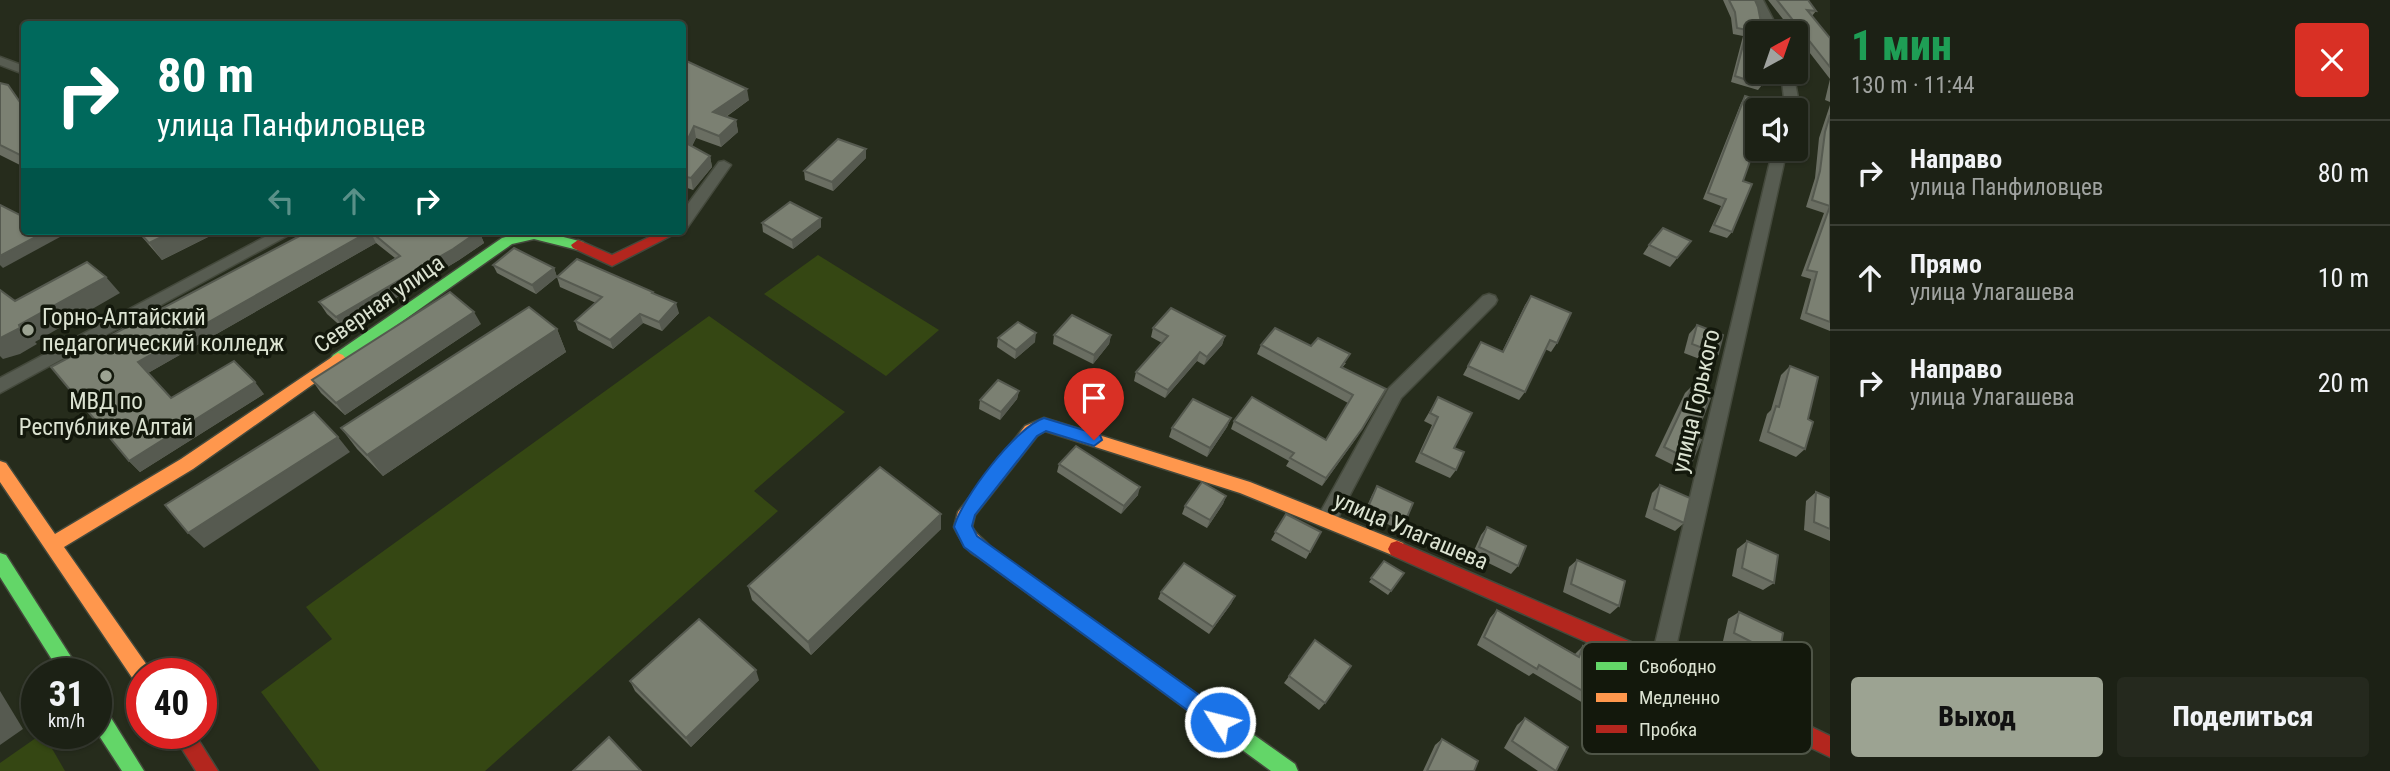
<!DOCTYPE html>
<html lang="ru">
<head>
<meta charset="utf-8">
<style>
	:root { --surface:#1c2115; --page:#25291e; --text:#f1f3f6; --muted:#a0a3a0; --line:#3a3e34; --accent:#9ca392 }
	body { margin:0; font-family:"Roboto Condensed",sans-serif; background:var(--page); color:var(--text); height:100vh; display:flex; flex-direction:column; font-size:26px; white-space:nowrap }
	* { box-sizing:border-box; margin:0 }
	p { font-size:23px; color:var(--muted) }
	.icon { flex:none; width:38px; height:38px; fill:none; stroke:currentColor; stroke-width:2; stroke-linecap:round; stroke-linejoin:round }
	.map { position:relative; flex:1; overflow:hidden }
	.sheet { display:flex; flex-direction:column; background:var(--surface); width:560px }
	.sheet>* { flex:none }
	.banner { position:absolute; left:21px; top:21px; width:665px; height:214px; border-radius:7px; box-shadow:0 2px 5px #0004,0 0 0 2px var(--line); background:#00695c; color:#fff; overflow:hidden }
	.needle { width:46px; rotate:40deg }
	.fabs { position:absolute; left:1745px; top:21px; display:grid; gap:14px }
	.fabs a { display:grid; place-items:center; width:63px; height:63px; border-radius:7px; background:var(--surface); box-shadow:0 2px 5px #0004,0 0 0 2px var(--line); font-size:35px }
	.speed { position:absolute; left:21px; top:658px; display:flex; gap:14px; font-size:35px; font-weight:700; text-align:center }
	.speed>* { display:grid; place-content:center; width:91px; height:91px; border-radius:50%; background:var(--surface); box-shadow:0 2px 5px #0004,0 0 0 2px var(--line); line-height:1 }
	.speed small { font-size:18px; font-weight:400 }
	.speed .limit { border:10px solid #d22; background:#fff; color:#111 }
	.pin { position:absolute; display:grid; place-items:center; width:60px; height:60px; color:#fff; margin:-72px -30px; border-radius:50% 50% 50% 0; rotate:-45deg; box-shadow:0 0 7px #0007 }
	.pin .icon { rotate:45deg }
	.me { position:absolute; width:77px; margin:-38px; rotate:306deg; stroke-linejoin:round; filter:drop-shadow(0 0 5px #0008) }
	.turn { display:flex; align-items:center; gap:24px; height:147px; padding:0 21px; font-size:32px }
	.turn .icon { width:91px; height:91px; stroke-width:2.5 }
	.turn b { display:block; font-size:49px; line-height:60px }
	.lanes { display:flex; align-items:center; height:66px; padding:0 21px; background:#0003; justify-content:center; gap:35px; direction:ltr }
	.lanes .off { opacity:.35 }
	.round { display:grid; place-items:center; flex:none; width:74px; height:74px; border-radius:7px; background:var(--page) }
	.head { display:flex; align-items:center; justify-content:space-between; height:119px; padding:0 21px }
	h1 { font-size:42px; font-weight:800; line-height:52px; color:#1e9e55 }
	.cta { display:flex; gap:14px; margin-top:auto; padding:14px 21px }
	.cta a { flex:1; height:80px; border-radius:7px; background:var(--accent); color:#111; font-size:28px; font-weight:800; line-height:80px; text-align:center }
	.cta a+a { background:var(--page); color:var(--text) }
	ul { padding:0; list-style:none }
	li { display:flex; align-items:center; gap:21px; height:105px; padding:0 21px; border-top:2px solid var(--line) }
	li div { flex:1 }
	li b { display:block; font-size:26px }
	li em { font-style:normal }
	main { display:flex; flex:1; min-height:0 }
	.map>svg:first-child { display:block }
	.green { fill:#354713 }
	.lines { fill:none; stroke-linecap:round; stroke-linejoin:round }
	.street-casing { stroke:#44493c; stroke-width:3 }
	.fast-casing { stroke:#44493c; stroke-width:3 }
	.slow-casing { stroke:#44493c; stroke-width:3 }
	.jam-casing { stroke:#44493c; stroke-width:3 }
	.street { fill:#575c51; fill-rule:evenodd }
	.fast { fill:#63d668; fill-rule:evenodd }
	.slow { fill:#ff974d; fill-rule:evenodd }
	.jam { fill:#b3261e; fill-rule:evenodd }
	.wall { fill:#6a6e62 }
	.shaded-wall { fill:#565a50 }
	.building { fill:#7b8072; stroke:#565a50; stroke-width:2 }
	.route { fill:#1a73e8; stroke:#114b97; stroke-width:2 }
	.poi-dot { fill:#9ca392; stroke:#13180c; stroke-width:2.5 }
	.labels { text-anchor:middle; dominant-baseline:central; stroke-width:7; stroke-linejoin:round; paint-order:stroke }
	.street-label { font-size:23px; fill:#dce3d2; stroke:#13180c }
	.poi-label { font-size:23px; fill:#dce3d2; stroke:#13180c; text-anchor:start }
	.key { fill:#13180c; stroke:#4f5547; stroke-width:2 }
	.key-label { font-size:19px; fill:#dce3d2 }
</style>
</head>
<body>
<main>
<div class="map">
<svg width="1830" height="771" viewBox="0 0 1830 771">
	<rect width="100%" height="100%" fill="#262c1c"/>
	<g class="green">
		<polygon points="818,255 939,330 886,376 764,294"/>
		<polygon points="709,316 845,412 754,491 778,511 485,771 320,771 261,692 332,639 306,607"/>
		<polygon points="43,733 65,771 0,771 0,763"/>
	</g>
	<g class="lines">
		<g class="street-casing">
			<g id="street">
				<polygon points="1751,0 1763,0 1780,33 1768,33"/>
				<polygon points="0,57 24,66 24,74 0,65"/>
				<polygon points="1781,72 1793,72 1798,98 1795,110 1781,110 1784,98"/>
				<polygon points="1773,149 1787,149 1672,665 1669,672 1661,675 1653,672 1650,665"/>
				<polygon points="724,161 731,165 687,228 682,229 682,212 719,162"/>
				<polygon points="276,231 296,231 0,393 0,378"/>
				<polygon points="1489,294 1495,296 1497,300 1495,304 1401,398 1334,525 1327,527 1320,525 1317,519 1320,513 1389,388 1483,296"/>
			</g>
		</g>
		<g class="fast-casing">
			<g id="fast">
				<polygon points="528,231 540,231 583,242 585,245 578,250 534,239 512,244 343,363 333,363 330,359 333,355 502,238"/>
				<polygon points="984,543 1295,764 1298,771 1271,771 978,557 975,551 978,545"/>
				<polygon points="0,553 6,555 82,674 61,674 0,577"/>
				<polygon points="96,702 103,705 144,771 122,771 96,731"/>
			</g>
		</g>
		<g class="slow-casing">
			<g id="slow">
				<polygon points="338,353 343,355 346,359 343,363 193,469 64,547 149,668 151,674 142,674 142,684 135,682 0,482 0,461 6,463 55,534 181,459"/>
				<path d="M 1044,418 L 1250,482 L 1403,543 L 1406,549 L 1403,555 L 1397,557 L 1240,493 L 1045,431 L 1037,436 L 975,515 L 972,527 C 977,537 988,541 993,551 L 990,557 C 972,563 961,541 954,527 L 958,512 L 1025,426 Z"/>
			</g>
		</g>
		<g class="jam-casing">
			<g id="jam">
				<polygon points="662,231 680,231 612,266 573,248 571,245 578,240 612,255"/>
				<polygon points="1397,541 1668,658 1830,736 1830,757 1654,672 1391,555 1388,549 1391,543"/>
				<polygon points="172,733 194,733 218,771 196,771"/>
			</g>
		</g>
		<use href="#street" class="street"/>
		<use href="#fast" class="fast"/>
		<use href="#slow" class="slow"/>
		<use href="#jam" class="jam"/>
	</g>
	<g class="wall">
		<polygon points="1723,0 1755,0 1762,85 1758,90 1731,82 1743,36 1733,34 1731,18"/>
		<polygon points="1768,0 1808,0 1816,11 1812,16 1830,38 1830,102 1825,100 1830,79 1796,35 1796,33 1794,33"/>
		<polygon points="682,59 749,100 726,117 736,120 738,132 721,147 696,138 692,146 710,156 712,167 693,190 682,186"/>
		<polygon points="0,83 24,105 24,167 0,155"/>
		<polygon points="1745,96 1743,181 1732,232 1727,238 1709,232 1721,206 1703,199 1741,103"/>
		<polygon points="1830,105 1830,331 1800,319 1811,279 1801,276 1824,213 1806,207 1815,178 1819,138"/>
		<polygon points="866,158 833,191 805,180 804,171"/>
		<polygon points="821,218 821,227 793,249 763,232 762,223"/>
		<polygon points="137,231 220,231 162,260"/>
		<polygon points="309,231 479,231 484,243 459,260 344,329 327,314 319,302 395,258 376,243 148,373 171,398 264,394 140,472 129,461 51,367"/>
		<polygon points="1691,241 1670,267 1643,254 1649,245"/>
		<polygon points="493,265 554,268 557,277 536,294 497,273"/>
		<polygon points="557,277 654,295 679,313 662,331 643,323 613,349 578,330 575,321 596,303 560,287"/>
		<polygon points="1531,296 1557,343 1551,352 1545,349 1525,392 1519,400 1463,375 1481,342 1502,352 1525,305"/>
		<polygon points="481,324 345,415 321,393 312,380"/>
		<polygon points="1697,325 1718,354 1710,363 1684,353 1689,334"/>
		<polygon points="1153,328 1225,336 1222,345 1204,365 1197,361 1165,398 1134,381 1136,372 1162,343 1151,337"/>
		<polygon points="557,329 566,352 383,476 357,449 341,428"/>
		<polygon points="1054,335 1111,335 1109,344 1093,364 1053,344"/>
		<polygon points="998,338 1035,342 1015,359 997,347"/>
		<polygon points="1261,345 1346,363 1342,368 1386,389 1357,437 1322,486 1286,466 1289,461 1231,429 1234,421 1326,440 1348,403 1257,354"/>
		<polygon points="1790,366 1808,419 1805,449 1796,457 1759,441 1767,414 1771,410 1781,375"/>
		<polygon points="1693,385 1692,461 1683,470 1655,456 1685,393"/>
		<polygon points="1019,391 1017,399 1000,420 979,409 980,400"/>
		<polygon points="1438,397 1454,448 1456,470 1450,478 1415,462 1432,425 1424,421"/>
		<polygon points="1231,418 1227,427 1207,457 1169,437 1172,428"/>
		<polygon points="1059,464 1138,495 1121,514 1057,472"/>
		<polygon points="1660,485 1684,523 1675,531 1645,517 1652,493"/>
		<polygon points="1377,486 1405,522 1400,530 1364,513 1372,495"/>
		<polygon points="1816,492 1830,498 1830,541 1804,530 1806,501"/>
		<polygon points="1226,496 1223,504 1207,528 1182,514 1185,506"/>
		<polygon points="941,514 941,529 811,655 752,600 748,586"/>
		<polygon points="1286,514 1321,532 1306,559 1271,540"/>
		<polygon points="1487,527 1518,566 1511,574 1472,555 1481,535"/>
		<polygon points="1747,541 1774,583 1763,590 1732,576 1737,549"/>
		<polygon points="1577,560 1619,606 1610,614 1563,592 1569,567"/>
		<polygon points="1384,561 1404,573 1388,595 1369,582"/>
		<polygon points="1161,592 1235,596 1231,604 1209,634 1158,599"/>
		<polygon points="1497,610 1575,654 1583,646 1608,706 1598,712 1533,673 1529,676 1477,645 1490,618"/>
		<polygon points="1739,612 1779,656 1768,663 1723,641 1728,619"/>
		<polygon points="1315,640 1325,703 1319,710 1284,683"/>
		<polygon points="759,680 691,747 635,691 630,681"/>
		<polygon points="1525,718 1556,771 1538,771 1504,748 1517,725"/>
		<polygon points="1442,739 1474,771 1423,771 1435,745"/>
	</g>
	<g class="shaded-wall">
		<polygon points="747,89 749,100 715,124 713,112"/>
		<polygon points="736,120 738,132 721,147 719,136"/>
		<polygon points="694,126 696,138 688,154 686,143"/>
		<polygon points="866,149 866,158 833,191 832,182"/>
		<polygon points="710,156 712,167 693,190 691,178"/>
		<polygon points="821,218 821,227 793,249 792,240"/>
		<polygon points="47,231 71,231 3,268 0,265 0,256"/>
		<polygon points="174,231 220,231 162,260 149,243"/>
		<polygon points="370,231 376,243 148,373 138,362"/>
		<polygon points="479,231 484,243 459,260 344,329 336,317"/>
		<polygon points="554,268 557,277 536,294 532,285"/>
		<polygon points="106,277 120,293 35,342 37,344 20,354 3,359 0,356 0,338 19,325"/>
		<polygon points="676,303 679,313 662,331 659,322"/>
		<polygon points="474,312 481,324 345,415 336,403"/>
		<polygon points="640,314 643,323 613,349 610,340"/>
		<polygon points="557,329 566,352 383,476 367,455"/>
		<polygon points="1036,333 1035,342 1015,359 1016,350"/>
		<polygon points="1111,335 1109,344 1093,364 1094,355"/>
		<polygon points="1225,336 1222,345 1204,365 1207,357"/>
		<polygon points="1200,352 1197,361 1165,398 1168,390"/>
		<polygon points="255,382 264,394 140,472 129,461"/>
		<polygon points="1386,389 1357,437 1322,486 1326,478"/>
		<polygon points="1019,391 1017,399 1000,420 1001,412"/>
		<polygon points="1231,418 1227,427 1207,457 1210,448"/>
		<polygon points="338,437 350,452 204,548 188,533"/>
		<polygon points="1140,487 1138,495 1121,514 1124,506"/>
		<polygon points="1226,496 1223,504 1207,528 1210,520"/>
		<polygon points="941,514 941,529 811,655 808,642"/>
		<polygon points="1235,596 1231,604 1209,634 1213,627"/>
		<polygon points="756,670 759,680 691,747 686,738"/>
		<polygon points="0,691 23,729 0,745"/>
	</g>
	<g class="building">
		<polygon points="1729,0 1755,0 1758,7 1763,33 1757,33 1757,72 1765,72 1762,85 1735,76 1747,30 1737,28 1735,12"/>
		<polygon points="1777,0 1808,0 1816,11 1807,10 1830,38 1830,67"/>
		<polygon points="682,59 747,89 713,112 736,120 719,136 694,126 686,143 710,156 691,178 682,176"/>
		<polygon points="0,83 8,85 22,105 24,106 24,157 0,145"/>
		<polygon points="1745,96 1770,104 1767,110 1757,110 1757,141 1743,181 1752,184 1732,232 1714,225 1726,199 1708,193"/>
		<polygon points="1830,115 1830,322 1806,313 1817,272 1807,270 1830,206 1812,200 1820,171 1825,132"/>
		<polygon points="838,139 866,149 832,182 804,171"/>
		<polygon points="790,202 821,218 792,240 762,223"/>
		<polygon points="0,205 24,217 24,231 47,231 0,256"/>
		<polygon points="1663,228 1691,241 1677,258 1649,245"/>
		<polygon points="138,231 174,231 149,243"/>
		<polygon points="309,231 479,231 453,249 336,317 319,302 400,256 370,231 138,362 171,398 234,361 255,382 129,461 51,367"/>
		<polygon points="514,248 554,268 532,285 493,265"/>
		<polygon points="577,259 653,292 652,293 676,303 659,322 640,314 610,340 575,321 602,297 557,277"/>
		<polygon points="87,262 106,277 19,325 20,328 0,338 0,290 15,301"/>
		<polygon points="450,292 474,312 336,403 312,380"/>
		<polygon points="1531,296 1571,313 1557,343 1550,340 1525,392 1468,366 1481,342 1503,352"/>
		<polygon points="529,307 557,329 367,455 341,428"/>
		<polygon points="1171,308 1225,336 1207,357 1200,352 1168,390 1136,372 1168,336 1153,328"/>
		<polygon points="1072,315 1111,335 1094,355 1054,335"/>
		<polygon points="1018,322 1036,333 1016,350 998,338"/>
		<polygon points="1697,325 1723,335 1718,354 1692,344"/>
		<polygon points="1275,328 1311,346 1318,338 1350,354 1341,367 1386,389 1362,429 1326,478 1290,458 1294,453 1234,421 1252,397 1326,440 1353,395 1261,345"/>
		<polygon points="1790,366 1818,377 1808,419 1813,422 1805,449 1768,432 1776,406 1779,407"/>
		<polygon points="998,380 1019,391 1001,412 980,400"/>
		<polygon points="1693,385 1712,393 1695,437 1701,440 1692,461 1664,447"/>
		<polygon points="1438,397 1472,413 1454,448 1464,452 1456,470 1421,453 1438,417 1430,413"/>
		<polygon points="1193,399 1231,418 1210,448 1172,428"/>
		<polygon points="314,412 338,437 188,533 165,505"/>
		<polygon points="1076,446 1140,487 1124,506 1059,464"/>
		<polygon points="880,467 941,514 808,642 748,586"/>
		<polygon points="1202,482 1226,496 1210,520 1185,506"/>
		<polygon points="1660,485 1690,498 1684,523 1654,509"/>
		<polygon points="1377,486 1413,503 1405,522 1369,505"/>
		<polygon points="1816,492 1830,498 1830,529 1814,522"/>
		<polygon points="1286,514 1321,532 1310,552 1275,532"/>
		<polygon points="1487,527 1526,546 1518,566 1479,547"/>
		<polygon points="1747,541 1778,555 1774,583 1742,568"/>
		<polygon points="1577,560 1625,581 1619,606 1571,584"/>
		<polygon points="1384,561 1404,573 1391,591 1371,578"/>
		<polygon points="1184,563 1235,596 1213,627 1161,592"/>
		<polygon points="1497,610 1579,657 1583,646 1622,669 1608,706 1539,665 1537,669 1484,637"/>
		<polygon points="1739,612 1783,633 1779,656 1734,633"/>
		<polygon points="699,619 756,670 686,738 630,681"/>
		<polygon points="1315,640 1351,666 1325,703 1289,676"/>
		<polygon points="1525,718 1568,747 1556,771 1512,741"/>
		<polygon points="609,737 641,771 573,771"/>
		<polygon points="1442,739 1478,761 1474,771 1427,771"/>
	</g>
	<path class="route" d="M 1044,418 L 1100,435 L 1102,440 L 1094,446 L 1046,431 L 1037,436 L 975,515 L 972,526 L 977,536 L 1227,715 L 1230,722 L 1227,729 L 1220,732 L 1213,729 L 964,547 L 954,527 C 962,498 1016,427 1044,418 Z"/>
	<g class="poi-dot">
		<circle cx="28" cy="330" r="7"/>
		<circle cx="106" cy="376" r="7"/>
	</g>
	<g class="labels">
		<g class="street-label">
			<text transform="translate(379 304) rotate(-35)">Северная улица</text>
			<text transform="translate(1696 401) rotate(-77)">улица Горького</text>
			<text transform="translate(1411 531) rotate(23)">улица Улагашева</text>
		</g>
		<g class="poi-label">
			<text x="42" y="317">Горно-Алтайский<tspan x="42" dy="26">педагогический колледж</tspan></text>
			<text x="106" y="401" text-anchor="middle">МВД по<tspan x="106" dy="26">Республике Алтай</tspan></text>
		</g>
	</g>
	<rect x="1582" y="642" width="230" height="112" rx="10" class="key"/>
	<rect x="1596" y="662" width="31" height="8" fill="#63d668"/>
	<rect x="1596" y="693" width="31" height="9" fill="#ff974d"/>
	<rect x="1596" y="725" width="31" height="8" fill="#b3261e"/>
	<g class="key-label">
		<text x="1639" y="673">Свободно</text>
		<text x="1639" y="704">Медленно</text>
		<text x="1639" y="736">Пробка</text>
	</g>
</svg>
<div class="fabs">
<a><svg class="needle" viewBox="-14 -14 28 28"><path d="M0-13l5 13h-10z" fill="#e53935"/><path d="M0 13l5-13h-10z" fill="#a0a3a0"/></svg></a>
<a><svg class="icon" aria-label="sound" viewBox="0 0 24 24"><path d="M4 9h4l5-4v14l-5-4H4zM17 9q2 3 0 6"/></svg></a>
</div>
<div class="speed"><div>31<small>km/h</small></div><div class="limit">40</div></div>
<div class="pin" style="left:1094px;top:440px;background:#d93025"><svg class="icon" aria-label="arrive" viewBox="0 0 24 24"><path d="M6 21V4h12l-3 4 3 4H6"/></svg></div>
<svg class="me" style="left:1220px;top:722px" viewBox="-20 -20 40 40"><circle r="17" fill="#1a73e8" stroke="#fff" stroke-width="3"/><path d="M0-11L8 9 0 5-8 9z" fill="#fff"/></svg>
<div class="banner">
<div class="turn"><svg class="icon" aria-label="right" viewBox="0 0 24 24"><path d="M7 20v-9h11M14 6l5 5-5 5"/></svg><div><b>80 m</b>улица Панфиловцев</div></div>
<div class="lanes"><svg class="icon off" aria-label="left" viewBox="0 0 24 24"><path d="M17 20v-9H6M10 6l-5 5 5 5"/></svg><svg class="icon off" aria-label="ahead" viewBox="0 0 24 24"><path d="M12 20V5M6 11l6-6 6 6"/></svg><svg class="icon" aria-label="right" viewBox="0 0 24 24"><path d="M7 20v-9h11M14 6l5 5-5 5"/></svg></div>
</div>
</div>
<section class="sheet">
<div class="head"><div><h1>1 мин</h1><p>130 m · 11:44</p></div><a class="round" style="background:#d93025;color:#fff"><svg class="icon" aria-label="close" viewBox="0 0 24 24"><path d="M6 6l12 12M18 6L6 18"/></svg></a></div>
<ul>
<li><svg class="icon" aria-label="right" viewBox="0 0 24 24"><path d="M7 20v-9h11M14 6l5 5-5 5"/></svg><div><b>Направо</b><p>улица Панфиловцев</p></div><em>80 m</em></li>
<li><svg class="icon" aria-label="ahead" viewBox="0 0 24 24"><path d="M12 20V5M6 11l6-6 6 6"/></svg><div><b>Прямо</b><p>улица Улагашева</p></div><em>10 m</em></li>
<li><svg class="icon" aria-label="right" viewBox="0 0 24 24"><path d="M7 20v-9h11M14 6l5 5-5 5"/></svg><div><b>Направо</b><p>улица Улагашева</p></div><em>20 m</em></li>
</ul>
<div class="cta"><a>Выход</a><a>Поделиться</a></div>
</section>
</main>
</body>
</html>
